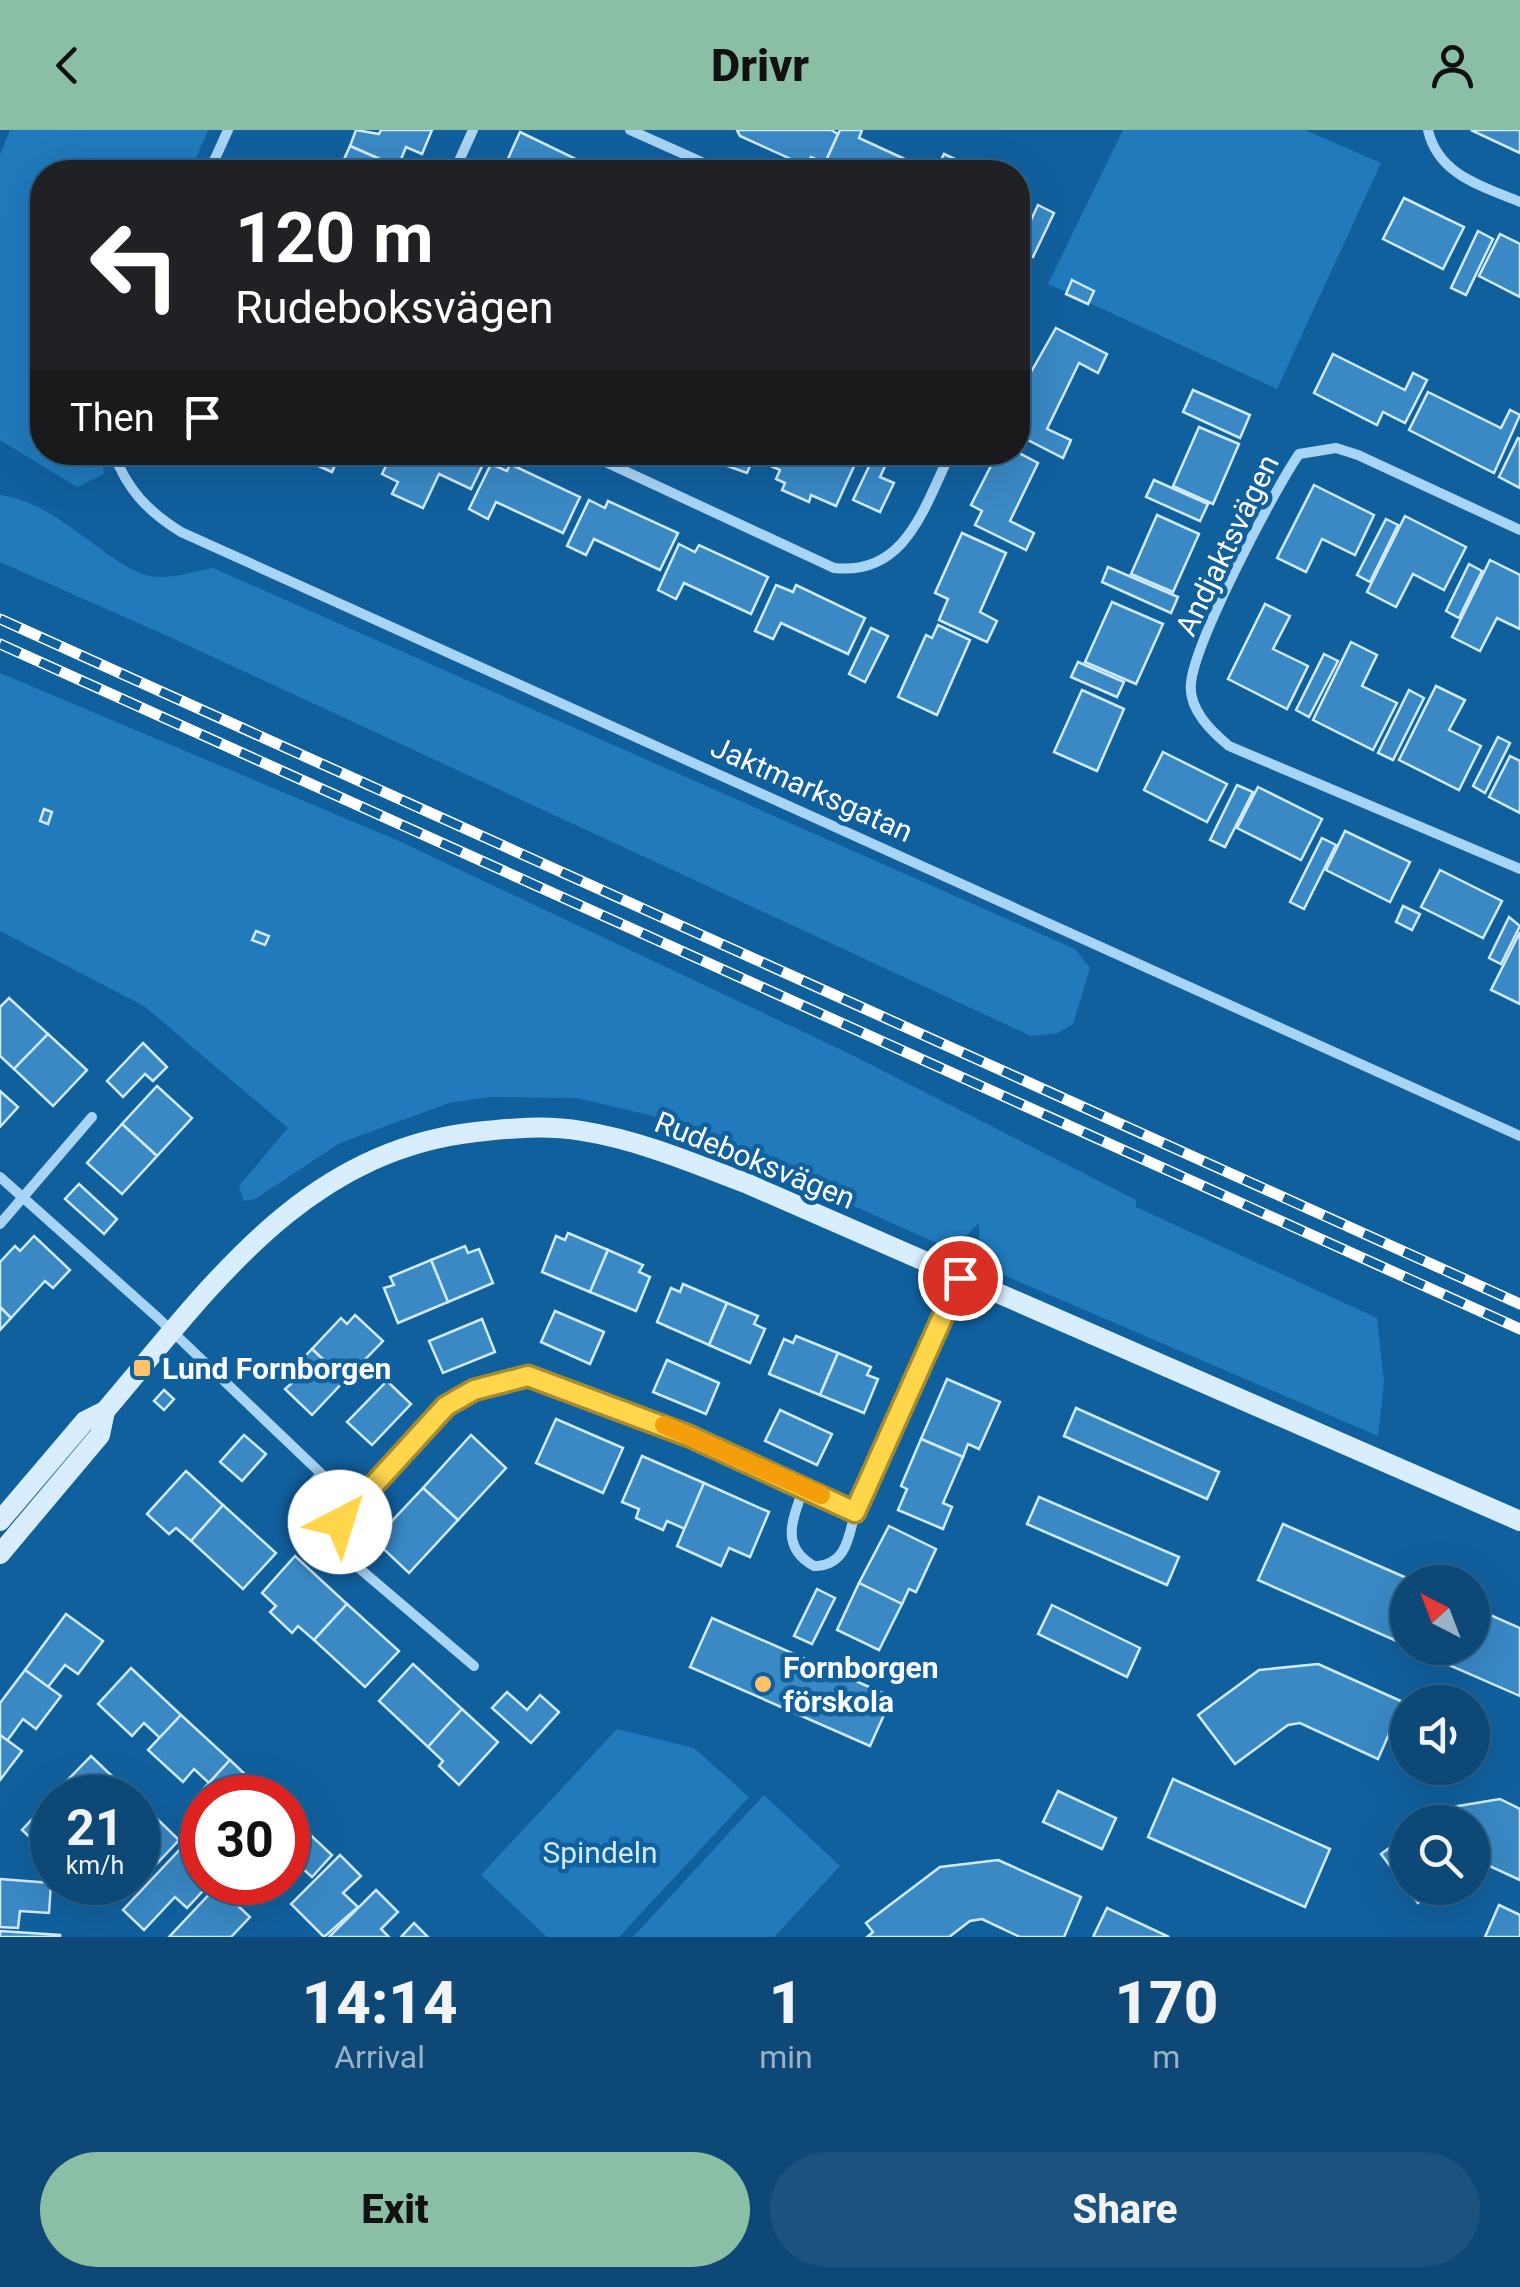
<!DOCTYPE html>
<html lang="en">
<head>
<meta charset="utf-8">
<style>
	:root { --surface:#0d4876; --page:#1b527e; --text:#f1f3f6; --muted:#9ab2c5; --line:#2d6088; --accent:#8abfa5 }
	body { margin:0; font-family:Roboto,sans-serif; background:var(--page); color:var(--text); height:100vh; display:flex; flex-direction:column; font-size:38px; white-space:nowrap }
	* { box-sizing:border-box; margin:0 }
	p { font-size:32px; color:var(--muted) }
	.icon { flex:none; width:55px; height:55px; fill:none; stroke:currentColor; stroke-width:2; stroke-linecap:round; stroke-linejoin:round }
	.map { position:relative; height:1807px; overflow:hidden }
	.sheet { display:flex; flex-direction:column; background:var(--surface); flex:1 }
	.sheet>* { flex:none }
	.top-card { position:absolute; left:30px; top:30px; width:1000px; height:305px; border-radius:40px; box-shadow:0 10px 40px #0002,0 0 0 2px var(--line); background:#202124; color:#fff; overflow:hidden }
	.needle { width:65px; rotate:318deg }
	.tools { position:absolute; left:1390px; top:1435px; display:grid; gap:20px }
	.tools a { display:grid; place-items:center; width:100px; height:100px; border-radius:50%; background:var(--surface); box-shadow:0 10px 40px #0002,0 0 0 2px var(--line); font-size:50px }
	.speed { position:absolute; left:30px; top:1645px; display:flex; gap:20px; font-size:50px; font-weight:700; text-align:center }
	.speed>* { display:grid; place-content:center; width:130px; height:130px; border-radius:50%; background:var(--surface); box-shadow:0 10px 40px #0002,0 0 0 2px var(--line); line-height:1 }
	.speed small { font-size:25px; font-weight:400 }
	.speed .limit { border:15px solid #d22; background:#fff; color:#111 }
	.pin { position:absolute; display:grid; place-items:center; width:85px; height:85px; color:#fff; margin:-42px; border:5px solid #fff; border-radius:50%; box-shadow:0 2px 10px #0007 }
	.me { position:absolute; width:110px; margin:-55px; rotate:40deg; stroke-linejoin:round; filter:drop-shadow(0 0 8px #0008) }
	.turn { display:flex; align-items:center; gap:35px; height:210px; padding:0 40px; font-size:45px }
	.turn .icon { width:130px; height:130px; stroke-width:2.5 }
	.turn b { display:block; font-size:70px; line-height:85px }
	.then { display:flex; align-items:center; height:95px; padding:0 40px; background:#0003; gap:20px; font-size:38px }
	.eta { display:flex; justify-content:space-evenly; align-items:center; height:170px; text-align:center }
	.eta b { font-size:60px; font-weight:800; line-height:70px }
	.primary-button { display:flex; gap:20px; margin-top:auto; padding:20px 40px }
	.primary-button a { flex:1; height:115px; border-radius:60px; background:var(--accent); color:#111; font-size:40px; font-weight:800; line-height:115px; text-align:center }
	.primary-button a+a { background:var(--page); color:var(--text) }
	header { display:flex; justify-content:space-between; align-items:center; height:130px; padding:0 40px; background:var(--accent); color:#111; font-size:45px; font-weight:800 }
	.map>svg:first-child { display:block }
	.green { fill:#207abc }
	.building { fill:#3a89c5; stroke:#d0ebfe; stroke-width:2.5 }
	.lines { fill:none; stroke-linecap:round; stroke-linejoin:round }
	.street { stroke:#a8d4f5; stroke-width:10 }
	.secondary { stroke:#d8edfd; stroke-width:20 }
	.rail-casing { stroke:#fff; stroke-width:11 }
	.rail { stroke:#11609e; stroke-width:8; stroke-dasharray:22; stroke-linecap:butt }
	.route-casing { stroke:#a68a30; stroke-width:25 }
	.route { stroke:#ffd54a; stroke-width:18 }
	.slow { stroke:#f59e0b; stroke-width:18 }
	.poi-dot { fill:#ffc26b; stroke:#11609e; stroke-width:4 }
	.labels { text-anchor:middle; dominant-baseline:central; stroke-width:9; stroke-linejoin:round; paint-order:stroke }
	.street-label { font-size:30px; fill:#fff; stroke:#11609e }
	.poi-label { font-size:30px; font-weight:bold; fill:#fff; stroke:#11609e; text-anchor:start }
	.park-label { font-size:30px; fill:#d0ebfe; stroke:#11609e }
</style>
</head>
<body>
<header><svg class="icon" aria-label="back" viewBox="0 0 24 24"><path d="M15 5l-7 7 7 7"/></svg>Drivr<svg class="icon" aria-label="person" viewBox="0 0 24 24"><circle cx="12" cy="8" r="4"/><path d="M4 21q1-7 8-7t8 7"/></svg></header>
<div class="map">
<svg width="1520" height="1807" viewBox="0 0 1520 1807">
	<rect width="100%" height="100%" fill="#11609e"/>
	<g class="green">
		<polygon points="10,0 208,0 190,42 42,42 42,322 101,323 104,344 77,357 0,310 0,25"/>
		<polygon points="1123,0 1305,0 1381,33 1277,259 1048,154"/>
		<path d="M 0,365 C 63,373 115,446 158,447 C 176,448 196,441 213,438 L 1075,819 L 1090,838 L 1073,894 L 1058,903 L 1031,906 L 172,508 L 0,432 Z"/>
		<polygon points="0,543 399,711 848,923 1136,1070 1136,1077 1377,1188 1384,1253 1378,1306 980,1135 979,1093 952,1120 653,986 577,968 490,967 449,973 340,1013 255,1069 244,1071 239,1056 288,998 144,876 0,801"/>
		<polygon points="617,1599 694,1618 749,1667 619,1807 547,1807 481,1745"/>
		<polygon points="764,1665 840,1736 774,1807 633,1807"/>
	</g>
	<g class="building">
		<polygon points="356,0 379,4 381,0 432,0 422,24 406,17 398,37 350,16"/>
		<polygon points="737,0 831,0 838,4 825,33 811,27 806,36 740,6"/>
		<polygon points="840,0 862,0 859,8 920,36 918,42 842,42 825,33"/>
		<polygon points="1471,0 1520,0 1520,23"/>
		<polygon points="520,2 576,29 588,38 586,42 502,42"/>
		<polygon points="350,16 398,37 395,42 348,42 341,36"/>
		<polygon points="944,24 964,33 959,42 935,42"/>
		<polygon points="1404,68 1464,97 1443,139 1383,109"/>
		<polygon points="1038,75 1054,83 1033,127 1018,118"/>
		<polygon points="1478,101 1493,109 1466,165 1451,158"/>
		<polygon points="1500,104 1520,114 1520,167 1479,146"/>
		<polygon points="1072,150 1094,161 1088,174 1066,164"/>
		<polygon points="1056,198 1107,224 1098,243 1079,233 1047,299 1071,310 1063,328 1018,305 1018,265"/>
		<polygon points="1333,224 1405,260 1413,243 1427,250 1405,293 1383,282 1377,295 1314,263"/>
		<polygon points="1193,260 1250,285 1240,308 1183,282"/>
		<polygon points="1428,262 1501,298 1510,280 1520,285 1494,343 1409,300"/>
		<polygon points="1199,297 1239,314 1213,374 1173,356"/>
		<polygon points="1518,308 1520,309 1520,358 1499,347"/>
		<polygon points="308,322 341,322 332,342 305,330"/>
		<polygon points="393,322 489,322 471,359 439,344 423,378 392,364 398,352 382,344"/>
		<polygon points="756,322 747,343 693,324 694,322"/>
		<polygon points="768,322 831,322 855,334 836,376 811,365 809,372 782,360 785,353 776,349 780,340 764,333"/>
		<polygon points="998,322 1017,322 1038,333 1010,391 1034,403 1026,420 975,395 982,381 971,375"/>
		<polygon points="875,324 888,330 880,347 894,353 880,382 853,370"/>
		<polygon points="491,334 507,341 510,334 580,367 563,403 496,372 488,389 469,379"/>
		<polygon points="1154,350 1208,374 1200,391 1146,367"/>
		<polygon points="1314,355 1374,385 1355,425 1322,409 1306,442 1277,428"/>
		<polygon points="589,370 605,378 608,371 678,403 660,440 594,409 586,425 567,416"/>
		<polygon points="1157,385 1199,404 1173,462 1131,444"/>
		<polygon points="1405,386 1466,417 1444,460 1413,444 1396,477 1367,462"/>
		<polygon points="1386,389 1398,395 1370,452 1357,445"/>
		<polygon points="962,403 1006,423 980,482 997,491 987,512 939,490 948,469 935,463"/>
		<polygon points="679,414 695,422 699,415 768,447 751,484 684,453 676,469 658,460"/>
		<polygon points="1490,430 1520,445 1520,499 1497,488 1480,521 1452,507"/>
		<polygon points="1469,434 1482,441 1459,488 1446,481"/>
		<polygon points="1108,437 1178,467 1171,483 1102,452"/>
		<polygon points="776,455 793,462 796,455 865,488 848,524 781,493 773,509 755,501"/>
		<polygon points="1112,472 1163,494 1136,554 1085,532"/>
		<polygon points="1265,474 1290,486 1273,519 1308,536 1287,579 1228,549"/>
		<polygon points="938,495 970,510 937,585 898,567 926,505 932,508"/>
		<polygon points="871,498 888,506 865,552 849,544"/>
		<polygon points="1351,512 1377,525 1362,556 1397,573 1373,620 1313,590"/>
		<polygon points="1324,524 1338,531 1309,587 1296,580"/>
		<polygon points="1078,532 1124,552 1117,567 1071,547"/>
		<polygon points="1436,556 1465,570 1449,600 1481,616 1459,660 1399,630"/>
		<polygon points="1082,560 1124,579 1097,641 1054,622"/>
		<polygon points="1409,560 1424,568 1393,630 1378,623"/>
		<polygon points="1498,607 1510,613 1485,663 1473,656"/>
		<polygon points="1163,622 1227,654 1207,692 1144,660"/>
		<polygon points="1510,626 1520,631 1520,683 1489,667"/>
		<polygon points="1237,655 1253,662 1225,717 1210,710"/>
		<polygon points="1258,657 1322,689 1301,730 1237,698"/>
		<polygon points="44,679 52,682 48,694 40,691"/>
		<polygon points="1345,701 1410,732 1390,772 1326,740"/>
		<polygon points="1322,708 1336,715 1304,779 1290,772"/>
		<polygon points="1440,740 1502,771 1483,808 1421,777"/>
		<polygon points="1403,776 1420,784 1412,800 1396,792"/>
		<polygon points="1509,787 1520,796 1501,834 1489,828"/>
		<polygon points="256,801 269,806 265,815 252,810"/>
		<polygon points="1520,802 1520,874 1491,860"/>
		<polygon points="9,868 48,904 14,939 0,926 0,877"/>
		<polygon points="48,904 87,940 53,976 14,939"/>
		<polygon points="143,913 167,937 153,951 145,944 123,967 107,951"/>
		<polygon points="157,956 192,988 157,1026 122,994"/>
		<polygon points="0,961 18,977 0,997"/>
		<polygon points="122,994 157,1026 122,1064 87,1033"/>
		<polygon points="79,1054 117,1089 104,1104 65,1069"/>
		<polygon points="568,1103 608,1120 590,1162 542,1142 556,1106 565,1110"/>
		<polygon points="34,1106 70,1140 53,1158 45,1151 11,1188 0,1177 0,1132 15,1116 20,1121"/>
		<polygon points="465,1116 468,1123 479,1119 493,1153 448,1172 431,1130"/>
		<polygon points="608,1120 643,1135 639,1142 650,1147 636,1181 590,1162"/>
		<polygon points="431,1130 448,1172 398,1193 384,1158 394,1155 390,1147"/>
		<polygon points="683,1154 727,1173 709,1215 657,1192 671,1158 680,1162"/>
		<polygon points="727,1173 758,1186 754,1194 765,1199 750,1233 709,1215"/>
		<polygon points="0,1177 11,1188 0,1200"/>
		<polygon points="555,1181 604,1202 590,1234 541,1212"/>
		<polygon points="355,1185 383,1211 345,1250 312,1219 341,1188 347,1194"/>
		<polygon points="482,1189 495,1222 443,1243 429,1211"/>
		<polygon points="796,1206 838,1223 820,1265 769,1244 784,1209 793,1213"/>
		<polygon points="312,1219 345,1250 312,1285 285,1259 292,1253 285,1247"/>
		<polygon points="838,1223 871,1237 867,1245 878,1249 864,1283 820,1265"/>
		<polygon points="667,1230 719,1253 706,1284 653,1262"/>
		<polygon points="947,1249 1000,1272 979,1319 968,1314 963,1327 921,1309"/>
		<polygon points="387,1251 411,1274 372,1315 347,1292"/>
		<polygon points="164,1260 174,1269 164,1280 154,1271"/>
		<polygon points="1076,1278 1219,1342 1207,1369 1064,1306"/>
		<polygon points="780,1280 832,1304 817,1335 765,1311"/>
		<polygon points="556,1289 623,1318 603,1363 536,1333"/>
		<polygon points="244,1305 266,1324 242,1351 220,1332"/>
		<polygon points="471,1305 506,1338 458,1390 423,1358"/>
		<polygon points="921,1309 963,1327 943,1373 952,1377 943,1399 898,1380 907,1359 901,1356"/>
		<polygon points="642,1326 704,1353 685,1399 667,1391 663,1400 636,1388 639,1379 622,1372"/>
		<polygon points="186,1341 223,1375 191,1411 176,1398 169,1404 147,1384"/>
		<polygon points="704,1353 769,1382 750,1427 729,1418 721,1436 677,1416"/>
		<polygon points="423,1358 458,1390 409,1443 374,1410"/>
		<polygon points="1039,1367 1179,1427 1167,1455 1027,1394"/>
		<polygon points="223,1375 276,1423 243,1459 191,1411"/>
		<polygon points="1283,1394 1416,1452 1408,1452 1408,1516 1258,1450"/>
		<polygon points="889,1396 936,1419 916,1462 909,1459 902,1474 859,1453"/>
		<polygon points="295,1426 347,1474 314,1510 298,1496 292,1503 270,1482 276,1476 262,1463"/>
		<polygon points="859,1453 902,1474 879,1520 837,1500"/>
		<polygon points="817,1459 835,1468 812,1514 794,1506"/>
		<polygon points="347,1474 399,1521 365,1557 314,1510"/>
		<polygon points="1052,1475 1140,1518 1127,1547 1038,1504"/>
		<polygon points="1472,1477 1520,1498 1520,1566 1410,1518 1472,1518"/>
		<polygon points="66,1484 103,1511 78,1544 65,1535 48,1557 25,1540"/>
		<polygon points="712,1488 892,1567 870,1616 690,1537"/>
		<polygon points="413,1534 462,1579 428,1617 379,1571"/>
		<polygon points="1318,1534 1403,1572 1378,1629 1300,1593 1288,1595 1235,1634 1198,1585 1259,1540"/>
		<polygon points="131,1538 181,1585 160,1608 144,1593 132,1606 98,1574"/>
		<polygon points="25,1540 61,1566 36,1599 23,1589 7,1611 0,1605 0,1573"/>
		<polygon points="507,1562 527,1580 540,1565 559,1582 531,1613 492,1578"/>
		<polygon points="462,1579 498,1612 459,1655 439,1636 443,1631 428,1617"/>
		<polygon points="181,1585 230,1630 209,1653 194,1639 183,1652 148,1620"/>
		<polygon points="0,1605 22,1621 0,1650"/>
		<polygon points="91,1626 135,1668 65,1668 58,1660"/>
		<polygon points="230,1630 270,1668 202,1671 197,1666"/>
		<polygon points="1173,1649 1330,1719 1305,1777 1148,1707"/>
		<polygon points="1058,1661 1116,1688 1102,1719 1043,1692"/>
		<polygon points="52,1668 52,1728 22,1700"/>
		<polygon points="1500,1669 1520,1679 1520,1750 1481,1732 1472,1734 1472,1692 1422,1692 1440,1679"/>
		<polygon points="147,1679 179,1710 149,1742 138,1731 138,1689"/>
		<polygon points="288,1684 332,1725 312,1747 293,1730 288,1736"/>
		<polygon points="1408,1704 1408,1758 1437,1758 1418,1773 1381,1724"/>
		<polygon points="184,1715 202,1732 202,1752 211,1752 187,1778 175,1767 144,1800 123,1780"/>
		<polygon points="340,1725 361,1746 343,1763 358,1777 324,1807 291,1774"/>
		<polygon points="998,1730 1081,1767 1064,1807 1020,1807 982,1789 970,1791 949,1807 867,1807 873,1802 866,1793 940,1737"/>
		<polygon points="0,1749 51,1753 49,1783 20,1781 18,1798 0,1797"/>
		<polygon points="94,1752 117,1752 106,1764"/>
		<polygon points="217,1756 250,1787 231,1807 169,1807"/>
		<polygon points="376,1760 398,1782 381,1799 389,1807 329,1807"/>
		<polygon points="1499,1775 1520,1785 1520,1807 1485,1807"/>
		<polygon points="1107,1778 1169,1807 1093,1807"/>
		<polygon points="414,1793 428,1807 401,1807"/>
		<polygon points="0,1801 60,1805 60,1807 0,1807"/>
	</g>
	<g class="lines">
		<g class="street">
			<polyline points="630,0 724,42"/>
			<path d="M 1428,0 C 1438,45 1482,56 1520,72"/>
			<polyline points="209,42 228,0"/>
			<polyline points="454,42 473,0"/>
			<path d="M 113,322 C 127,359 147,381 181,402 L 1520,1006"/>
			<path d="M 584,322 L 834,438 C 906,446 924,377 951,322"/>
			<path d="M 1520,400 L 1358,325 L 1336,318 L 1299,324 C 1273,362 1195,511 1191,553 C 1188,579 1211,601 1229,616 L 1520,739"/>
			<polyline points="0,1047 157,1187 352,1373 326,1410 297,1379 299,1368 320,1345"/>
			<polyline points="0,1094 92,987"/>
			<path d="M 804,1357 C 793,1389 779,1416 814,1436 C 846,1436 849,1407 855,1382"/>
			<polyline points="352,1373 446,1276 475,1259 528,1246 689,1305 855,1382 960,1148"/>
			<polyline points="326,1410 474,1536"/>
		</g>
		<g class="secondary">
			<path d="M 0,1391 L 85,1291 L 105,1281 C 210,1158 303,1021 476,1002 C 512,998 546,995 582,1001 C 639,1010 693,1033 748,1054 L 1520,1391"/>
			<polyline points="0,1424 100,1305 105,1281"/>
		</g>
		<g class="rail-casing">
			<g id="rail">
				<polyline points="0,489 1520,1174"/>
				<polyline points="0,514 1520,1199"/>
			</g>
		</g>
		<use href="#rail" class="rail"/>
	</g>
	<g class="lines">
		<g class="route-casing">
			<polyline id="route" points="340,1392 446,1276 474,1260 528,1246 689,1306 855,1382 960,1148"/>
		</g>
		<use href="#route" class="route"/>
		<polyline class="slow" points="664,1295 821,1365"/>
	</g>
	<g class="poi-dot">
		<rect x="132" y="1228" width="20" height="20" rx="5"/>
		<circle cx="763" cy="1554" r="10"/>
	</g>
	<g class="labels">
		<g class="street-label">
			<text transform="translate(1227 415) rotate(-64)">Andjaktsvägen</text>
			<text transform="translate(812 659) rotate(24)">Jaktmarksgatan</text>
			<text transform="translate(755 1030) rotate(22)">Rudeboksvägen</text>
		</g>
		<g class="poi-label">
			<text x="162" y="1238">Lund Fornborgen</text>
			<text x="783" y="1537">Fornborgen<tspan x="783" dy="34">förskola</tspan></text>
		</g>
		<g class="park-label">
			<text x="600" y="1722">Spindeln</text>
		</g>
	</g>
</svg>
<div class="tools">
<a><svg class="needle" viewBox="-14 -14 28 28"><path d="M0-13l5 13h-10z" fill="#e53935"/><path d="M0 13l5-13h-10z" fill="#9ab2c5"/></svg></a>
<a><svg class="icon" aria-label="sound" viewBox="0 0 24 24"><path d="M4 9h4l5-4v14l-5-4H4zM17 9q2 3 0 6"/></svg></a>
<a><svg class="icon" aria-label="search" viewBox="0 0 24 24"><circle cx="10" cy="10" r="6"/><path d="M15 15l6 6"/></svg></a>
</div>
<div class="speed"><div>21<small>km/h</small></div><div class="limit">30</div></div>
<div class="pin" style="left:960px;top:1148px;background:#d93025"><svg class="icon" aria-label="arrive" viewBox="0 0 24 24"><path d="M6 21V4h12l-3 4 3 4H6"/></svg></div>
<svg class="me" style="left:340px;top:1392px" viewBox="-20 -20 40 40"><circle r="19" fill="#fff"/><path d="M0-13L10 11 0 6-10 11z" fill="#ffd54a"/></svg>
<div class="top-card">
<div class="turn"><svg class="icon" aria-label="left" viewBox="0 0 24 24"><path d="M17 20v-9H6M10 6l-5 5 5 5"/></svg><div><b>120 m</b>Rudeboksvägen</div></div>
<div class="then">Then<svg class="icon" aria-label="arrive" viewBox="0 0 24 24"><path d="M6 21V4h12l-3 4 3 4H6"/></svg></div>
</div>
</div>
<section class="sheet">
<div class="eta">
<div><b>14:14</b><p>Arrival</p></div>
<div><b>1</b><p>min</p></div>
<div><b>170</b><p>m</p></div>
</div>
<div class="primary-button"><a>Exit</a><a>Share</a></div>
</section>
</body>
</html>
